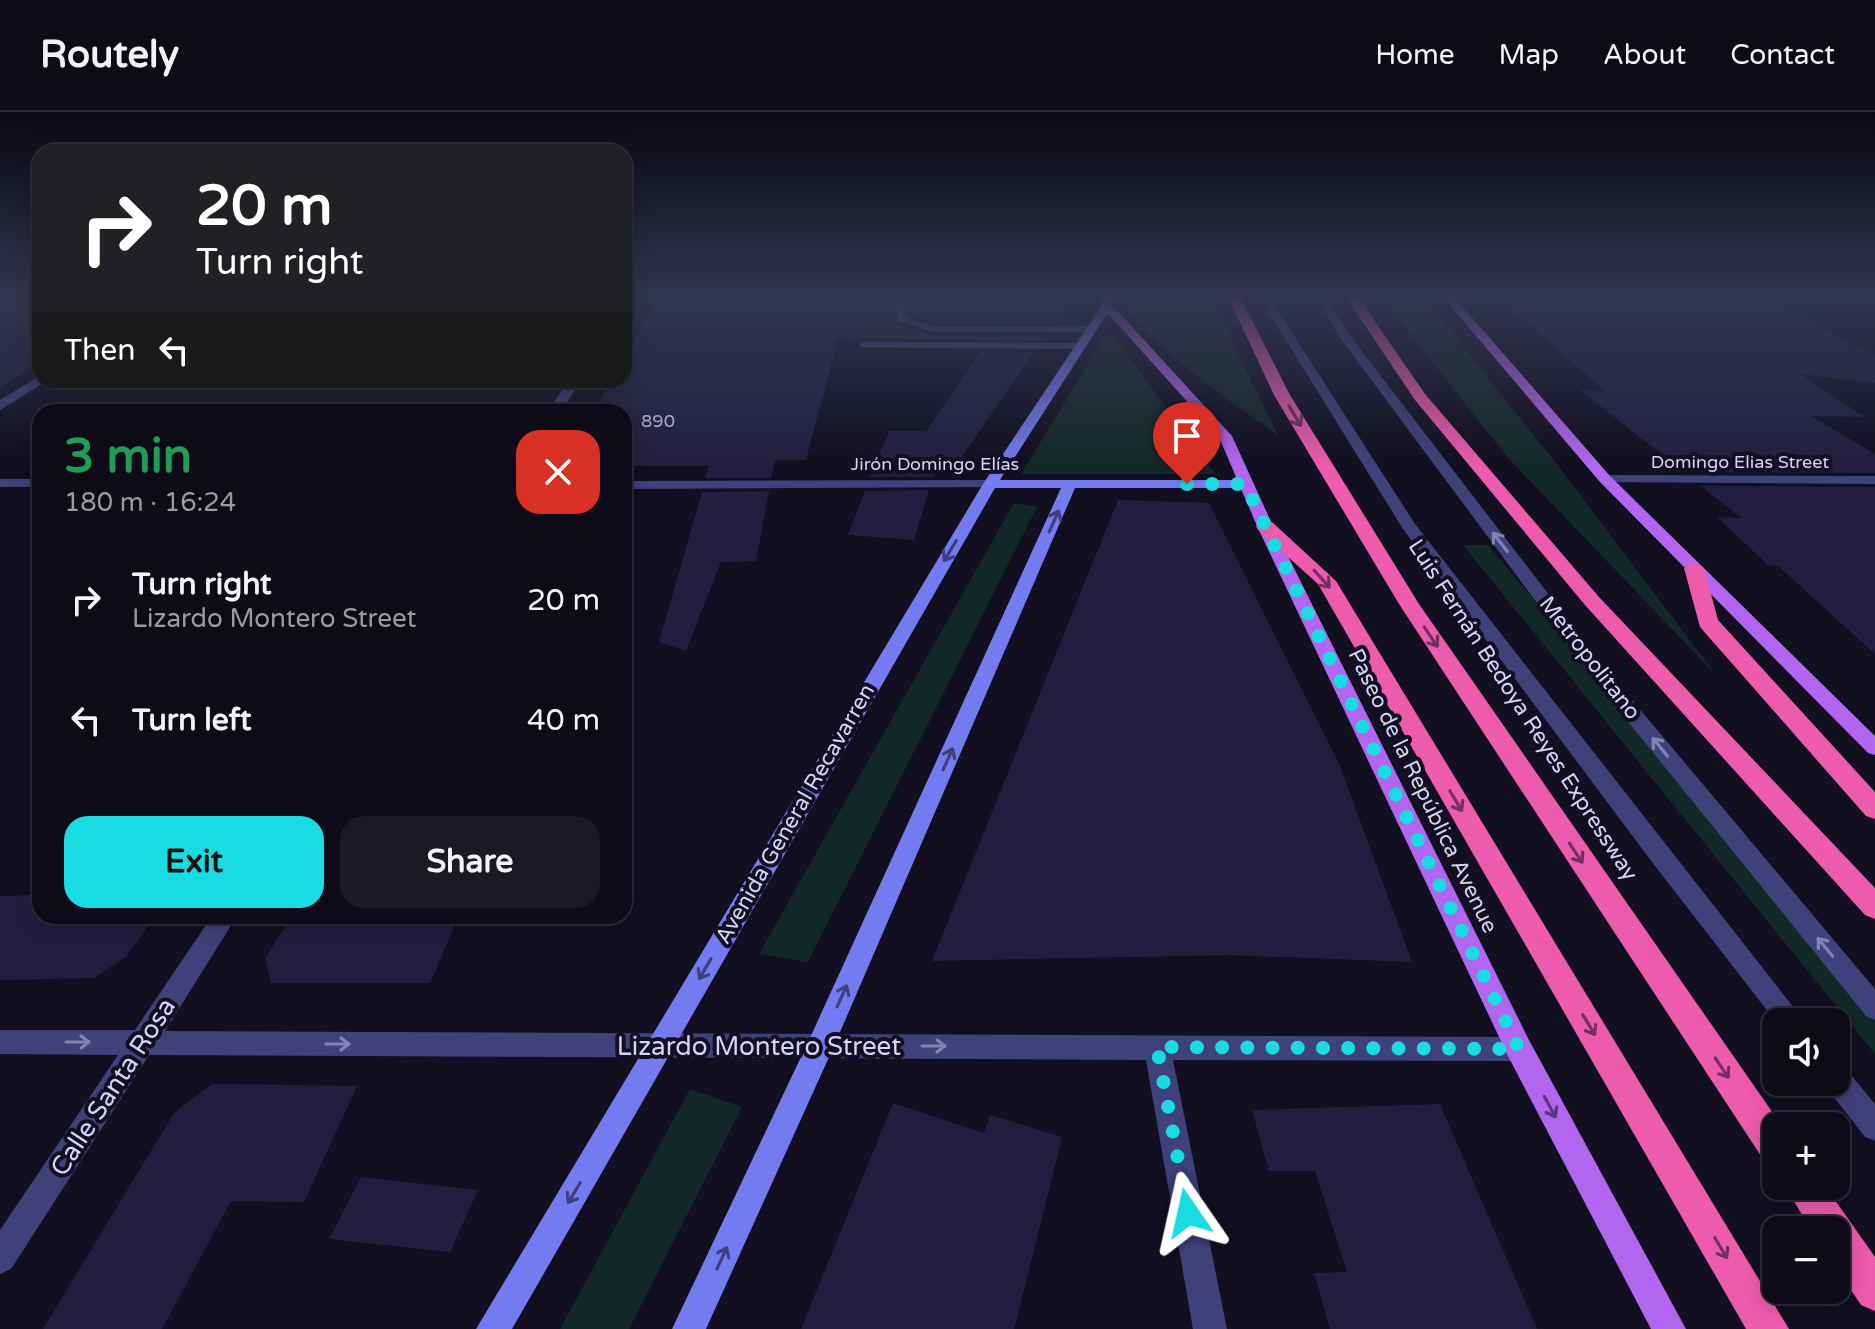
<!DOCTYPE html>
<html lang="en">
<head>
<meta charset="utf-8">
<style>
	:root { --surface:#0d0b18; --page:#1b1925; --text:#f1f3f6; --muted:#9a9ba2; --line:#2d2b37; --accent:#18dce1 }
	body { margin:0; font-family:"Varela Round",sans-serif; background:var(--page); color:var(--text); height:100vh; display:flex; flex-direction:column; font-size:30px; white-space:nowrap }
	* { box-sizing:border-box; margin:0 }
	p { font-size:26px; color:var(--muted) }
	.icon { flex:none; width:44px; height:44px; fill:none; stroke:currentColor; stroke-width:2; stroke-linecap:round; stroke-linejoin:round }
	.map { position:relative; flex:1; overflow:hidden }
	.details { position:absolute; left:32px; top:292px; width:600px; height:520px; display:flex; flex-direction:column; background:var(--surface); border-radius:24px; box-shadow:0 4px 20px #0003,0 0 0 2px var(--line) }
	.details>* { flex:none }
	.hud { position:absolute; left:32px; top:32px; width:600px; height:244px; border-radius:24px; box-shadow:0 4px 20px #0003,0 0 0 2px var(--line); background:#202124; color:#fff; overflow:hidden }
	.tools { position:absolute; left:1762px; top:896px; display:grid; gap:16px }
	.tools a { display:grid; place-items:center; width:88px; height:88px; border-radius:16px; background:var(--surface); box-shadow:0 4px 20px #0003,0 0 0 2px var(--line); font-size:40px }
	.pin { position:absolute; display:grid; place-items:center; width:68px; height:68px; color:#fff; margin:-82px -34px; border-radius:50% 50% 50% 0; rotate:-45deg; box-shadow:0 0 8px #0007 }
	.pin .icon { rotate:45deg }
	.me { position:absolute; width:88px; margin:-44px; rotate:349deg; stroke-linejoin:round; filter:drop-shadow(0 0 6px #0008) }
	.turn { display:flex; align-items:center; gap:28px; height:168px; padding:0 32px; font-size:36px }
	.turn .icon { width:104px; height:104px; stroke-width:2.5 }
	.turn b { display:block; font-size:56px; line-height:68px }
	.then { display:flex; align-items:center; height:76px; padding:0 32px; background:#0003; gap:16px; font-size:30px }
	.round { display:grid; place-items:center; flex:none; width:84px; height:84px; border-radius:24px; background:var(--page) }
	.headline { display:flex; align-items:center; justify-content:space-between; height:136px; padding:0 32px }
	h1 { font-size:48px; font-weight:800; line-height:60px; color:#1e9e55 }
	.button { display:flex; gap:16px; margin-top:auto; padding:16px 32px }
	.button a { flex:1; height:92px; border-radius:24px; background:var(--accent); color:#111; font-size:32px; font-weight:800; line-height:92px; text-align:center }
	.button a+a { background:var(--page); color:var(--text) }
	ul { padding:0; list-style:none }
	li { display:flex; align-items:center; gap:24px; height:120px; padding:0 32px }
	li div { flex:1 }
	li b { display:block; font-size:30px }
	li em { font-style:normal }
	header { display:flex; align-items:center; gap:48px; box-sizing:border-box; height:112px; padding:0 40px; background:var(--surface); border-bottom:2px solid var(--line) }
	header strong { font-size:38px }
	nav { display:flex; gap:44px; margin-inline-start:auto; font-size:28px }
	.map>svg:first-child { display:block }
	.green { fill:#132927 }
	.building { fill:#221e3f }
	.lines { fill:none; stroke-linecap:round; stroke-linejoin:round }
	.lane { fill:#3f417a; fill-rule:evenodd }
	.street { fill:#3f417a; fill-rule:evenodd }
	.secondary { fill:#747af0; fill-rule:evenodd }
	.primary { fill:#b266ef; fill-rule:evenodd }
	.highway { fill:#ed5bac; fill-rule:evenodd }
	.oneway { stroke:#74315f }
	.oneway2 { stroke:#3e3f7e }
	.oneway3 { stroke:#8283b4 }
	.oneway4 { stroke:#59367d }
	.route { stroke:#18dce1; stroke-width:14; stroke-dasharray:0 25.2 }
	.labels { text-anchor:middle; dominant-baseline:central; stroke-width:8; stroke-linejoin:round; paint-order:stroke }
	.number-label { font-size:18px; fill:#a8a6cb }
	.far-street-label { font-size:18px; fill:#d5d3fa; stroke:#110f20 }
	.street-label { font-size:22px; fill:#d5d3fa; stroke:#110f20 }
	.near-street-label { font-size:26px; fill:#d5d3fa; stroke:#110f20 }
</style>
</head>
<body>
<header>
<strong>Routely</strong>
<nav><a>Home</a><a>Map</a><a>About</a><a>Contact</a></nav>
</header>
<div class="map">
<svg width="1875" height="1217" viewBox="0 0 1875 1217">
	<rect width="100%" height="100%" fill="#110f20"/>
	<g class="green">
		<path d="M 1139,185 L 1210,185 L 1278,323 C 1221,283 1166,245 1122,190 Z"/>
		<polygon points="1381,185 1423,185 1556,351 1717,564 1508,346"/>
		<polygon points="1109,218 1215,362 1021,362"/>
		<polygon points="1014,391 1037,395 808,850 759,842"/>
		<polygon points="1463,433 1488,433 1875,894 1875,942"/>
		<polygon points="690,977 742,995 629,1217 560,1217"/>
	</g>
	<g class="building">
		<polygon points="15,185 40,185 40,250 0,276 0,192"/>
		<polygon points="660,185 890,185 897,212 933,223 1048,223 1041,228 838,225 806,348 775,348 771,366 705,366 709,354 624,354 624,300 592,300 613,268 624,268 624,243"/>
		<polygon points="906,185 1077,185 1057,211 935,211 910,203"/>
		<polygon points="1498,185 1562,185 1566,189 1625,190 1770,188 1875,244 1875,271 1800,262 1865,305 1811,304 1875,342 1875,361 1684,360 1580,278 1605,279"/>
		<polygon points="981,239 1033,240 960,348 938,348 933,365 870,365 889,319 926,319"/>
		<polygon points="1701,374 1875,375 1875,542 1778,454 1768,453 1717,405 1741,406"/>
		<polygon points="929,378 914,428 848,423 865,379"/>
		<polygon points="769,379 756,449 721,450 686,539 659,530 702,380"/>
		<polygon points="1118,388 1209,391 1340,654 1412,850 1229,843 932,849"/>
		<polygon points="40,783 40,804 155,804 126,845 94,866 0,868 0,784"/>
		<polygon points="292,804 342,804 339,809 457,809 430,871 271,871 265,846"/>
		<polygon points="212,972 357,974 304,1090 231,1089 162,1217 43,1217 174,1001"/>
		<polygon points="893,991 984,1021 990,1003 1062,1025 1014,1217 801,1217"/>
		<polygon points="1440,992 1537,1217 1330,1217 1314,1161 1347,1160 1315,1059 1269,1059 1252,998"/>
		<polygon points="361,1065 478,1078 450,1140 329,1127"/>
	</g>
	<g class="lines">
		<g class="lane">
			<polygon points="893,185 903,185 907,205 935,214 1092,214 1098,217 1092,220 934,220 898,209"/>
			<polygon points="1259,185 1269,185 1415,412 1805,910 1776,910 1652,750 1403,417"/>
			<polygon points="1317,185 1327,185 1347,220 1606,557 1875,877 1875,908 1866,904 1592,565 1338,223"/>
			<polygon points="864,230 1081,231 1087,234 1081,237 860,235 860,231"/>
			<polygon points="1836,953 1846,957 1875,992 1875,1029 1865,1025 1826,975 1824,970 1836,970"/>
		</g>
		<g class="street">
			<polygon points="635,185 628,196 624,197 625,185"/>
			<polygon points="1868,185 1875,185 1875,189"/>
			<polygon points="38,265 48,268 0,298 0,288"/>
			<polygon points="569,268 581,268 561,300 547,300"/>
			<polygon points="1605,363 1875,364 1875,372 1600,370 1600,364"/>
			<rect x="0" y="367" width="40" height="8"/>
			<polygon points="990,368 995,369 995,375 624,377 624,369"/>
			<polygon points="212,804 237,804 165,919 1519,925 1529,928 1533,937 1529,946 1519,949 1173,948 1227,1217 1193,1217 1146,948 149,943 11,1157 0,1162 0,1118 118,943 0,942 0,918 135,918"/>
		</g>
		<polygon class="secondary" points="1103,192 1112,194 1000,368 1245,368 1252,372 1245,376 1075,376 834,934 706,1217 672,1217 809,928 1061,376 995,376 512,1217 476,1217 983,372"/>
		<g class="primary">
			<polygon points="1099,185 1109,185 1112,193 1232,324 1273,414 1529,928 1686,1217 1651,1217 1509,946 1257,414 1219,325 1103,196"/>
			<polygon points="1443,185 1454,185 1610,364 1875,624 1875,643 1868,641 1600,370"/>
		</g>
		<g class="highway">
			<polygon points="1228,185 1240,185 1290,283 1419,492 1782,1014 1776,1014 1776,1052 1763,1047 1399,492 1274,283"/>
			<polygon points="1346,185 1358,185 1425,282 1599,485 1875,776 1875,807 1865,803 1585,493 1415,288"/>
			<polygon points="1265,408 1272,410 1336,469 1789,1217 1746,1217 1318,472 1258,418 1256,414 1258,410"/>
			<polygon points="1694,450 1704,456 1718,508 1875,680 1875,707 1866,704 1700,515 1684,456"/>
			<polygon points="1785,1074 1825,1074 1875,1145 1875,1199 1861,1193 1836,1156 1836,1118 1811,1118"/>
		</g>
	</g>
	<defs><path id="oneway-shaft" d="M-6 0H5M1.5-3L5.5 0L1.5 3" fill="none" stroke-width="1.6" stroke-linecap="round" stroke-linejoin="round" transform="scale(2)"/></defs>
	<g class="oneway">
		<use href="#oneway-shaft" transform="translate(1295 304) rotate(59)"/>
		<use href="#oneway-shaft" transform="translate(1322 467) rotate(48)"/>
		<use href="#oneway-shaft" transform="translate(1431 525) rotate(56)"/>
		<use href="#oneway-shaft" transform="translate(1456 689) rotate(59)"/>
		<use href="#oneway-shaft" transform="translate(1576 741) rotate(56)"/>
		<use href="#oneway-shaft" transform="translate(1589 913) rotate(59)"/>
		<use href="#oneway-shaft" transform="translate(1722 956) rotate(56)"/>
		<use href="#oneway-shaft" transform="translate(1721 1136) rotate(59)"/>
	</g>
	<g class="oneway2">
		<use href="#oneway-shaft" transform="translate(1054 409) rotate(-66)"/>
		<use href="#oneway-shaft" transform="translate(950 439) rotate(121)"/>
		<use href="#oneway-shaft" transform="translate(948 647) rotate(-66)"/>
		<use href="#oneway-shaft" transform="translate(705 857) rotate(120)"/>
		<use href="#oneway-shaft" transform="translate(842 884) rotate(-66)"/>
		<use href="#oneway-shaft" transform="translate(574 1081) rotate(121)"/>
		<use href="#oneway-shaft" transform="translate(722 1146) rotate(-65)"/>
	</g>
	<g class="oneway3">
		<use href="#oneway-shaft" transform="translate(1500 430) rotate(-127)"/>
		<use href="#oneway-shaft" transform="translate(1660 635) rotate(-129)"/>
		<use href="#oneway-shaft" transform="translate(1825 835) rotate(-129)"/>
		<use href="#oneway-shaft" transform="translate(78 930)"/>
		<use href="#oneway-shaft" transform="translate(338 932)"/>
		<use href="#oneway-shaft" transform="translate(934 934)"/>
	</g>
	<use class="oneway4" href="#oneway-shaft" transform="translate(1550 995) rotate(62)"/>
	<linearGradient id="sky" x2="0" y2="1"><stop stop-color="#090812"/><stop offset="0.52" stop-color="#32374e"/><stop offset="1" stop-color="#32374e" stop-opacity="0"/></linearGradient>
	<rect width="1875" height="355" fill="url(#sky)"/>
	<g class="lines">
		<polyline class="route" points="1187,372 1245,372 1519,937 1157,935 1188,1101"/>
	</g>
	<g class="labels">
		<g class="number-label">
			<text x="658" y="309">890</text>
		</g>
		<g class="far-street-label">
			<text x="1740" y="350">Domingo Elias Street</text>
			<text x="935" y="352">Jirón Domingo Elías</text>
		</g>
		<g class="street-label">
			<text transform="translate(1590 546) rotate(52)">Metropolitano</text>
			<text transform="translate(1523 598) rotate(57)">Luis Fernán Bedoya Reyes Expressway</text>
			<text transform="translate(1423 679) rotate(64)">Paseo de la República Avenue</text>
			<text transform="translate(795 702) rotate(-60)">Avenida General Recavarren</text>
		</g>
		<g class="near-street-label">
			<text x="759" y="934">Lizardo Montero Street</text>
			<text transform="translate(113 975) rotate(-57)">Calle Santa Rosa</text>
		</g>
	</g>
</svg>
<div class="tools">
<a><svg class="icon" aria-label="sound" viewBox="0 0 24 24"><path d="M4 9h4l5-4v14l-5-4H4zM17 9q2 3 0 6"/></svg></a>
<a>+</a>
<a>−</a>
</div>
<div class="pin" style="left:1187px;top:372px;background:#d93025"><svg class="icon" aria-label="arrive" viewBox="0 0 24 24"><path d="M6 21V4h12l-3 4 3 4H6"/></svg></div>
<svg class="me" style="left:1188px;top:1101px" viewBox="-20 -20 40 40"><path d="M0-17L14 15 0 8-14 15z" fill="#18dce1" stroke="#fff" stroke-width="4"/></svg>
<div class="hud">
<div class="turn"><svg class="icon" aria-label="right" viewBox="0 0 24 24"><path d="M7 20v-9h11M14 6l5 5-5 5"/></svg><div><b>20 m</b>Turn right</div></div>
<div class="then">Then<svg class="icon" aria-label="left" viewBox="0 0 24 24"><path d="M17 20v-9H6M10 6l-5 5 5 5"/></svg></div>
</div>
<section class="details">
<div class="headline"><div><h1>3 min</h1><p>180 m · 16:24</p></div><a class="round" style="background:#d93025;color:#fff"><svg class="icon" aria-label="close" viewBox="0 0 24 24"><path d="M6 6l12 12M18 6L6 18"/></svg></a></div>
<ul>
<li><svg class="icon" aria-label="right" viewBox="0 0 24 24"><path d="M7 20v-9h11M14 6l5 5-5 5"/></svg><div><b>Turn right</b><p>Lizardo Montero Street</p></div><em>20 m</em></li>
<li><svg class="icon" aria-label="left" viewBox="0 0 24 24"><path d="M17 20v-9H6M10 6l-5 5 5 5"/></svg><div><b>Turn left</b></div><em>40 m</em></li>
</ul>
<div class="button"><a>Exit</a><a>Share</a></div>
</section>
</div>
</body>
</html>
